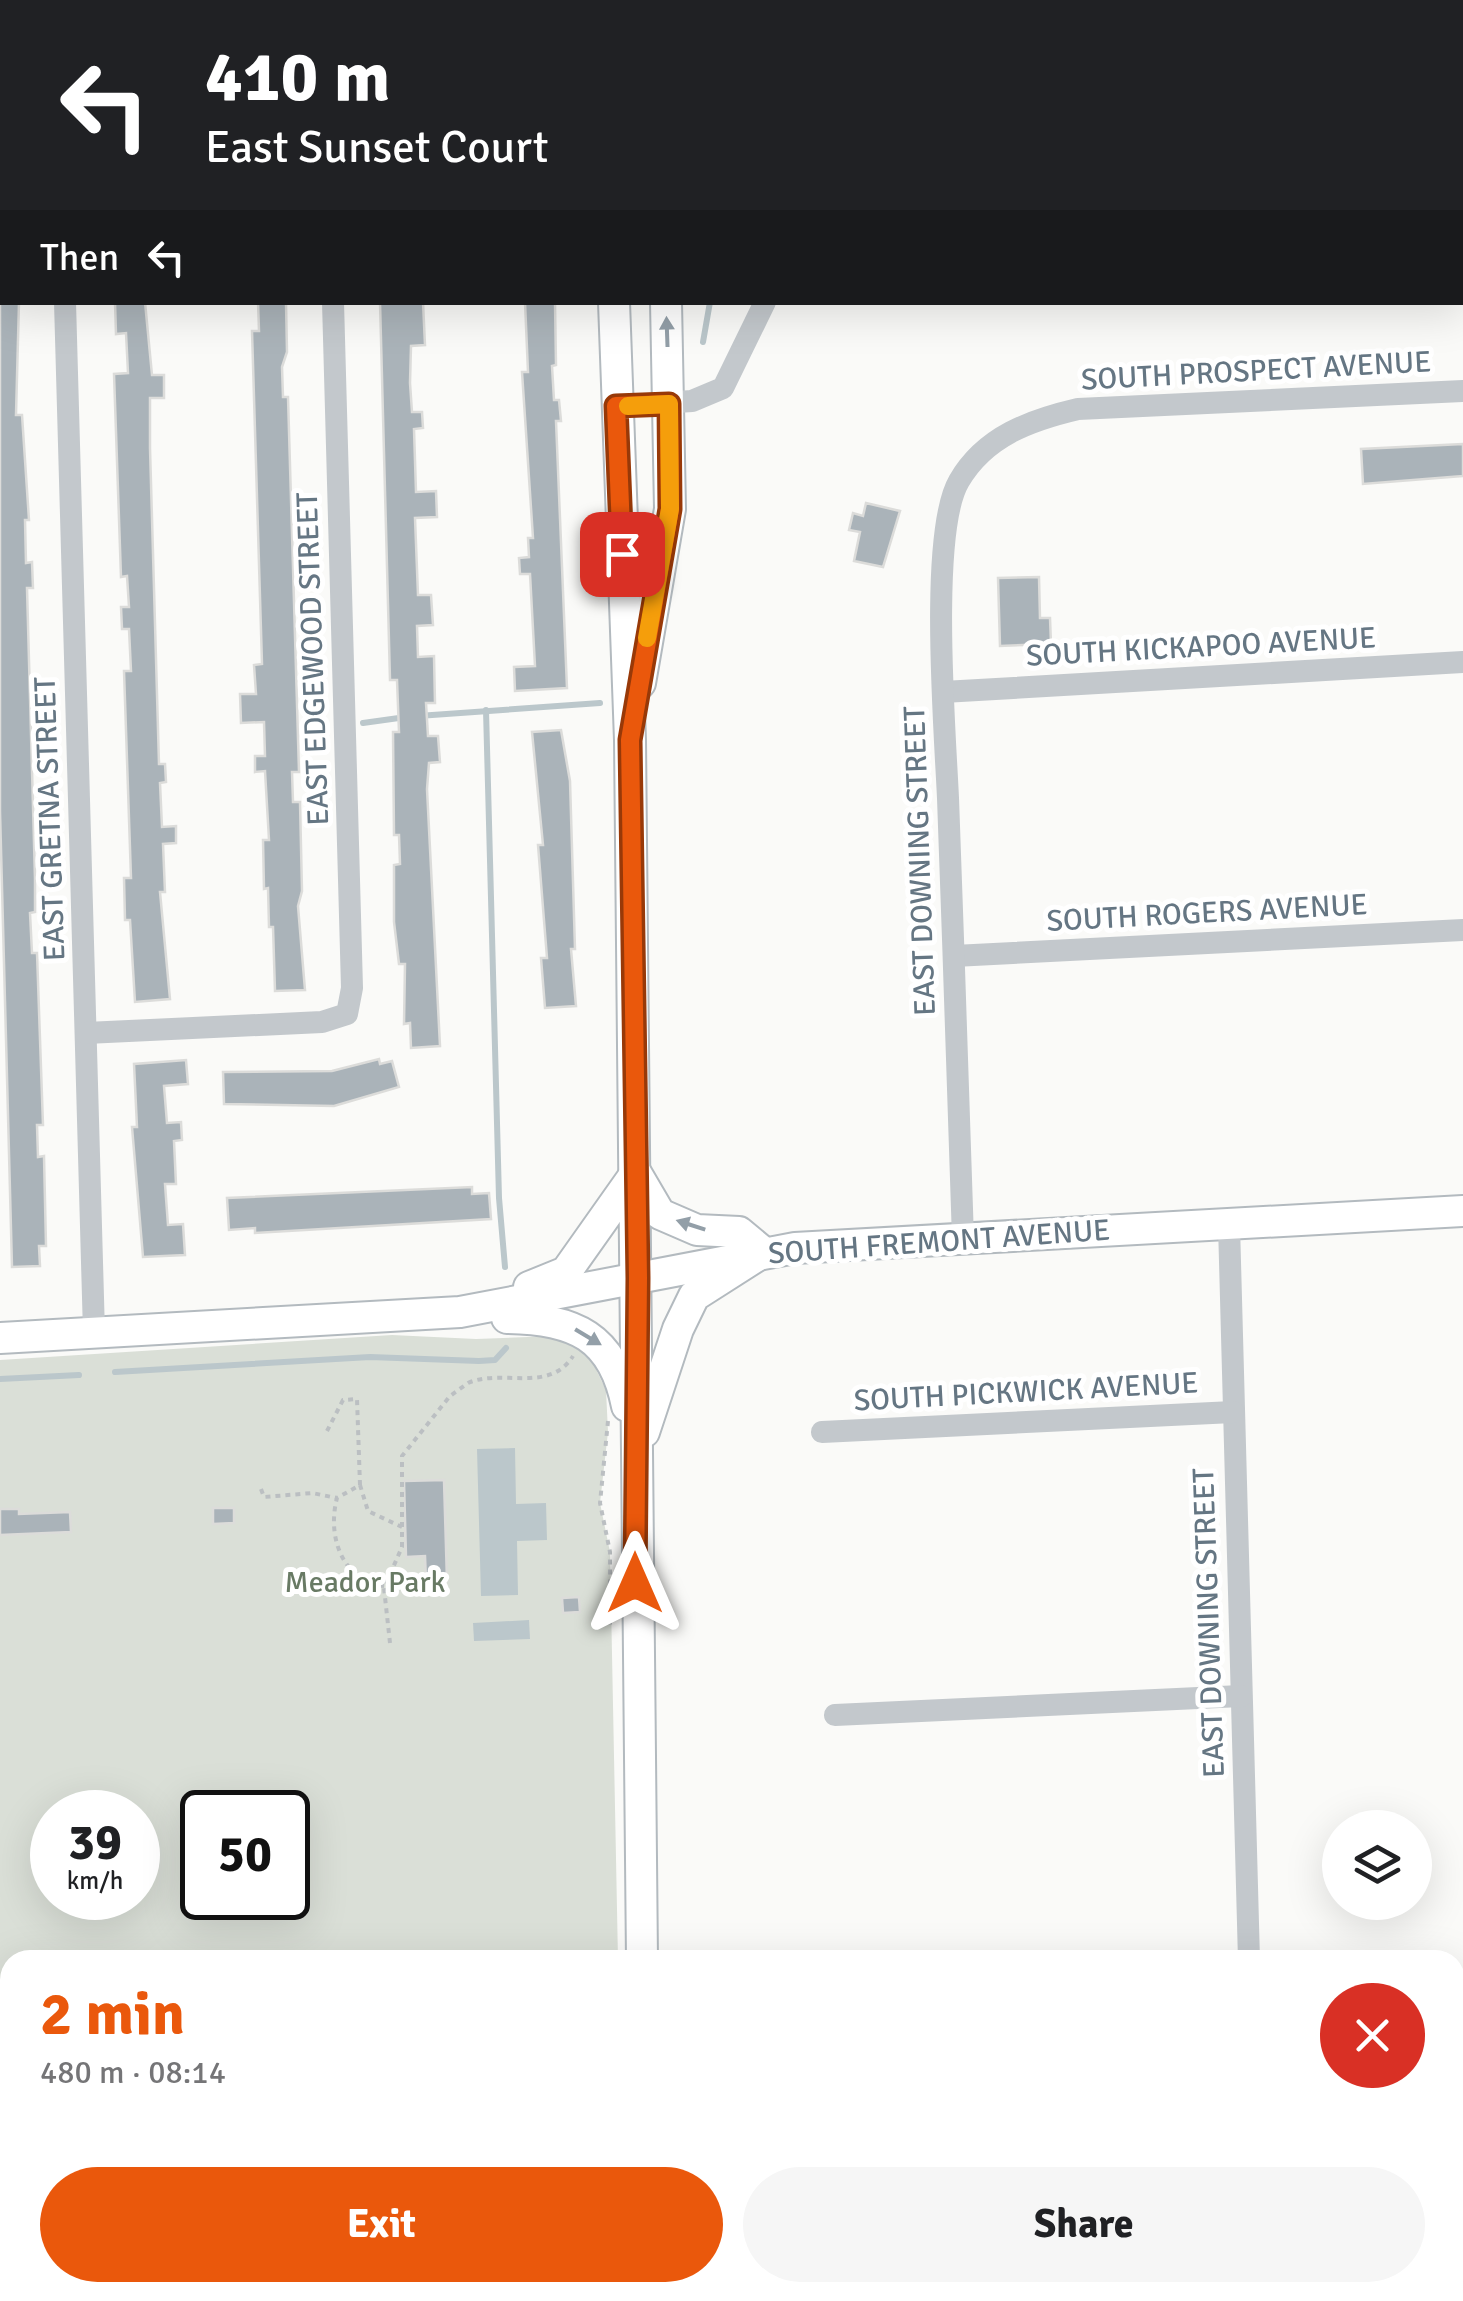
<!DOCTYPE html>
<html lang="en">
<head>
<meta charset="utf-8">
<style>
	:root { --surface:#fff; --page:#f6f6f6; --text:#202124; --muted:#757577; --accent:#ea580c }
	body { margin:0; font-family:Signika,sans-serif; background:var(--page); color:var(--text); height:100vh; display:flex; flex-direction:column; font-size:38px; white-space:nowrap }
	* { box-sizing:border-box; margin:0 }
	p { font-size:32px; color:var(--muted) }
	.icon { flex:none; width:55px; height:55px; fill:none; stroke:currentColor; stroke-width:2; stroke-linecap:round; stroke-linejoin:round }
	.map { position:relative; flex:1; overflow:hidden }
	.sheet { position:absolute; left:0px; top:1950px; width:1465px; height:352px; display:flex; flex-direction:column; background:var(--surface); border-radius:30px 30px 0 0; box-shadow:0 10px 40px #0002 }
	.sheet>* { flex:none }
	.guide { position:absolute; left:0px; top:0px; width:1465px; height:305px; box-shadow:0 10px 40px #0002; background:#202124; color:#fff; overflow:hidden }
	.fabs { position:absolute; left:1322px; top:1810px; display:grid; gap:20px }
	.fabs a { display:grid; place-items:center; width:110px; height:110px; border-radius:50%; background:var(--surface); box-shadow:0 10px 40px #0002; font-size:50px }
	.speed { position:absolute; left:30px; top:1790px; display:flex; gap:20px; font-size:50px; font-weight:700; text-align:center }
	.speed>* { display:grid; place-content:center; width:130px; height:130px; border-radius:50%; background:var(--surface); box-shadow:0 10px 40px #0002; line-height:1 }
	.speed small { font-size:25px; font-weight:400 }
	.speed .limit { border:5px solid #111; border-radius:15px; background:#fff; color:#111 }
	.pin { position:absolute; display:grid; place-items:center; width:85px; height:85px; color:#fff; margin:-42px; border-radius:20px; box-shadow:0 5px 15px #0006 }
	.me { position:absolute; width:110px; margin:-55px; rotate:0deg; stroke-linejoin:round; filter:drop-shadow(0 0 8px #0008) }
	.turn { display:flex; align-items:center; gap:35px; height:210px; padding:0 40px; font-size:45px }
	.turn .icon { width:130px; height:130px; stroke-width:2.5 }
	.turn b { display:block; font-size:70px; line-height:85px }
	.then { display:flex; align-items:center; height:95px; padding:0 40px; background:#0003; gap:20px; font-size:38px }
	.round { display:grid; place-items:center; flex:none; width:105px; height:105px; border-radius:52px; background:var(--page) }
	.head { display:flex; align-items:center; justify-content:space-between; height:170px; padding:0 40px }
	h1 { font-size:60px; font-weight:800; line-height:75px; color:var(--accent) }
	.cta { display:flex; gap:20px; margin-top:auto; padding:20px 40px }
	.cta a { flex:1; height:115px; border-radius:60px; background:var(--accent); color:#fff; font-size:40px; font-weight:800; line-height:115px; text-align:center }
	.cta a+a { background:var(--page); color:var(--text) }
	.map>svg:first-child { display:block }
	.green { fill:#dadfd7; fill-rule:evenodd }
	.water { fill:#bbc7cb }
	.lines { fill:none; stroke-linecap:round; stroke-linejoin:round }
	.stream { stroke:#bbc7cb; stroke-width:6 }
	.building { fill:#aab3b9; stroke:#dcdcda; stroke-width:2.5 }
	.secondary-casing { stroke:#b3babf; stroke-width:34 }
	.path { stroke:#bbbfc2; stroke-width:4; stroke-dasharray:5 5; stroke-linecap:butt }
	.service { stroke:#c3c8cc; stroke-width:11 }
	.minor { stroke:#c3c8cc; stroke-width:22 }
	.secondary { stroke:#fff; stroke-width:30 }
	.oneway { fill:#939fa8 }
	.route-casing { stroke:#983908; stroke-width:25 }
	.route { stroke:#ea580c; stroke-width:18 }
	.slow { stroke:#f59e0b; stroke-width:18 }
	.labels { text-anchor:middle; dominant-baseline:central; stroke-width:10; stroke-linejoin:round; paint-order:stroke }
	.street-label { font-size:30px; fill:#657683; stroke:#fff }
	.park-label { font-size:30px; fill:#687a64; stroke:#fff }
</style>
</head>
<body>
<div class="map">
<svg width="1463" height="2301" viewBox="0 0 1463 2301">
	<rect width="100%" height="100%" fill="#fafaf8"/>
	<path class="green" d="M 392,1335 L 476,1339 L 555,1336 L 590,1357 L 606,1390 L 608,1432 L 600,1503 L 610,1552 L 618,1960 L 10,1960 L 10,2292 L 627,2292 L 627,2301 L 0,2301 L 0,1360 ZM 52,1812 L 138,1812 L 138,1898 L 52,1898 ZM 202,1812 L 288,1812 L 288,1898 L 202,1898 Z"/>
	<g class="water">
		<polygon points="515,1448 516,1504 546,1503 547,1540 517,1541 518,1595 481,1596 477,1449"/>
		<polygon points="529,1620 530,1639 474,1641 473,1623"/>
	</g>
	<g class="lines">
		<g class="stream">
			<polyline points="702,0 702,2"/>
			<polyline points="1462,245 1463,245"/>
			<polyline points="703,342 710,302"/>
			<polyline points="486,710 499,1198 505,1267"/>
			<polyline points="418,716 600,703"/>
			<polyline points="363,723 406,717"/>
			<polyline points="115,1372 370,1357 479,1361 495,1360 506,1348"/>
			<polyline points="0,1379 79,1375"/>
		</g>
	</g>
	<g class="building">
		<polygon points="0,302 19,302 16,415 22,415 29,520 25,520 26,563 32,562 33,588 27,588 35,879 35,912 30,913 32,953 37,953 43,1125 37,1125 38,1157 44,1156 46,1246 39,1246 40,1266 12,1267 0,811"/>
		<polygon points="115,302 145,302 152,375 164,375 164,398 150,398 150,448 159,764 165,764 166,782 160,783 162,827 176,826 176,843 163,844 165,892 160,892 170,999 135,1002 130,920 125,920 124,878 131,878 124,671 131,671 129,629 122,629 121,607 129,607 127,576 121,577 114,374 128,373 126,333 116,334"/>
		<polygon points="258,302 286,302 287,352 282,367 283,397 288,397 299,772 292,772 293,802 300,802 302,891 298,906 305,990 275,991 273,927 269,927 268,888 264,889 263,840 269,840 265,771 255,772 255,756 265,756 264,722 241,723 240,694 256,694 254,665 262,664 252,331 259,331"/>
		<polygon points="380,302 423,302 425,345 411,346 410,383 412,412 422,412 423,428 414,429 416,492 436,491 437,517 415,518 418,595 431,595 433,625 417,626 418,657 434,656 435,703 426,703 428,736 438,736 440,762 429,763 427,789 440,1046 411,1048 410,1023 404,1024 405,964 399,964 394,922 394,865 400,864 399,835 394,835 393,732 399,732 397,680 390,680"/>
		<polygon points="525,302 555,302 556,365 552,366 554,400 559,400 561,421 556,421 567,688 515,691 514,667 535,666 530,574 520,574 519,558 529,557 528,538 533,538 522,372 528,372"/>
		<polygon points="1463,444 1463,476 1363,484 1361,449"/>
		<polygon points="866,503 900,511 883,567 854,561 860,532 849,530 853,513 863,516"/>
		<polygon points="1039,577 1040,618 1050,618 1051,644 1000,646 998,578"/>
		<polygon points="561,730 570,781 575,949 571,949 576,1006 545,1008 541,958 547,958 538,845 543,845 532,732"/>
		<polygon points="379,1059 380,1064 392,1061 399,1087 334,1106 224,1104 223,1072 332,1071"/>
		<polygon points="186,1060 188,1084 164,1086 167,1123 181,1122 182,1140 174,1141 176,1184 165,1184 168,1225 183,1224 185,1255 143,1257 132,1127 137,1127 134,1064"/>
		<polygon points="472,1187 472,1194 489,1193 491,1219 255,1233 255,1228 229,1230 227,1198"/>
		<polygon points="444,1480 447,1581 426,1581 425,1556 406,1557 404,1481"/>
		<polygon points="213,1508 234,1508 234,1523 213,1524"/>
		<polygon points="0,1509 19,1509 19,1514 70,1512 71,1532 0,1535"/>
		<polygon points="579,1597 580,1612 563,1613 562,1598"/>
	</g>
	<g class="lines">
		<g class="secondary-casing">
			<g id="secondary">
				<polyline points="606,0 606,2"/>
				<polyline points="657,0 657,2"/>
				<polyline points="614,302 630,740 642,1960"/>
				<polyline points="640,683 670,509 666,302"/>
				<polyline points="529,1287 566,1272 636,1173 660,1214 697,1230 739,1232 763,1252 694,1296 678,1329 644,1432"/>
				<path d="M 507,1318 C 575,1319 613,1336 627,1406"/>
				<polyline points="0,1338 460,1312 795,1248 1463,1211"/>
				<polyline points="650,2292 651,2301"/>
			</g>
		</g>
		<g class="path">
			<polyline points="608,1421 600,1503 610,1552 610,1627"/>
			<path d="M 327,1431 L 343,1400 L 357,1399 L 360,1485 L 337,1498 C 325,1544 349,1592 400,1586"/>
			<polyline points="360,1485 368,1511 402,1527"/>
			<polyline points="261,1489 264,1497 312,1493 337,1498"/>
			<path d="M 390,1643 L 384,1588 L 402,1547 L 402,1456 L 450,1396 L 468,1383 C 502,1368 549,1394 573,1356"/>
			<polyline points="0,2270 10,2286"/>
			<polyline points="14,2292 20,2301"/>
			<polyline points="281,2301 287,2292"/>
		</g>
		<g class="service">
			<polyline points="97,0 98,2"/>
			<polyline points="208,0 209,2"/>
		</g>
		<g class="minor">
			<polyline points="770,0 770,2"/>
			<polyline points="1462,100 1463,100"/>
			<polyline points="0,122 2,122"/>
			<polyline points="65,302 94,1333"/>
			<polyline points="617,406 692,401 723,388 765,302"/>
			<polyline points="943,692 1463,662"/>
			<polyline points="954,956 1463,930"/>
			<polyline points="86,1033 322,1022 347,1014 352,988 333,302"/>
			<polyline points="1229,1225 1249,1960"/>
			<path d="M 963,1239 C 959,1092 953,945 948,798 C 945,732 929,532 959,481 C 985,436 1031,420 1078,409 L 1463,391"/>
			<polyline points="822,1432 1233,1412"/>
			<polyline points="835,1715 1241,1696"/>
			<polyline points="1455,2254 1463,2253"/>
			<polyline points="698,2297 780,2292"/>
		</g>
		<use href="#secondary" class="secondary"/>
	</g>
	<defs><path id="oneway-solid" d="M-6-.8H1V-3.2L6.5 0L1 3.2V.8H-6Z" transform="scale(2.5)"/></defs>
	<g class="oneway">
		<use href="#oneway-solid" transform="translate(667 332) rotate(-92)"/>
		<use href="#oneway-solid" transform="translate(691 1225) rotate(-162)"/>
		<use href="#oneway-solid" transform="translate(588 1337) rotate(31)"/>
	</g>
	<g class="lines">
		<g class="route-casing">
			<polyline id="route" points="622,554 616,406 669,404 670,509 630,740 638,1278 635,1583"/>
		</g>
		<use href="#route" class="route"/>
		<polyline class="slow" points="628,406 669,404 670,509 647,638"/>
	</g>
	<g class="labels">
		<g class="street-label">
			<text transform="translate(1256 371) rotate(-3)">SOUTH PROSPECT AVENUE</text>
			<text transform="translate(1201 647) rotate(-3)">SOUTH KICKAPOO AVENUE</text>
			<text transform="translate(313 659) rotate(-92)">EAST EDGEWOOD STREET</text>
			<text transform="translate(50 819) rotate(-92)">EAST GRETNA STREET</text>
			<text transform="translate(920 861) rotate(-92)">EAST DOWNING STREET</text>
			<text transform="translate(1207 913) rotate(-3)">SOUTH ROGERS AVENUE</text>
			<text transform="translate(939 1242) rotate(-4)">SOUTH FREMONT AVENUE</text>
			<text transform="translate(1026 1392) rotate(-3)">SOUTH PICKWICK AVENUE</text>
			<text transform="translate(1209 1623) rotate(-92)">EAST DOWNING STREET</text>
		</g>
		<g class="park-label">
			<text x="365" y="1582">Meador Park</text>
		</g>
	</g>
</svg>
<div class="fabs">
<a><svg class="icon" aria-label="layers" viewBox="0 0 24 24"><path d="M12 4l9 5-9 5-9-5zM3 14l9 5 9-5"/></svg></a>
</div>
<div class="speed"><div>39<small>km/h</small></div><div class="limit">50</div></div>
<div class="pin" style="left:622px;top:554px;background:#d93025"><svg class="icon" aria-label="arrive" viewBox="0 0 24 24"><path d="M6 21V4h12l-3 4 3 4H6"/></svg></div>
<svg class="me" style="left:635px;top:1583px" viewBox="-20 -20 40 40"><path d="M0-17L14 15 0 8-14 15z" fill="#ea580c" stroke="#fff" stroke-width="4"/></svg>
<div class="guide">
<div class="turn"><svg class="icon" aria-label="left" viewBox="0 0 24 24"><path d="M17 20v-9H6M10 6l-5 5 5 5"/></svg><div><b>410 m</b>East Sunset Court</div></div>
<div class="then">Then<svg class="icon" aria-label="left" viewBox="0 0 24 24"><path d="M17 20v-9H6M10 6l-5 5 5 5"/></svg></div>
</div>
<section class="sheet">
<div class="head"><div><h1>2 min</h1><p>480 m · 08:14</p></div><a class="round" style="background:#d93025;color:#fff"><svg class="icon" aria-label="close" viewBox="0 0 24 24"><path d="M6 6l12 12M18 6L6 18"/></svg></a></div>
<div class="cta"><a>Exit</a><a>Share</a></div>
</section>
</div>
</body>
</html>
